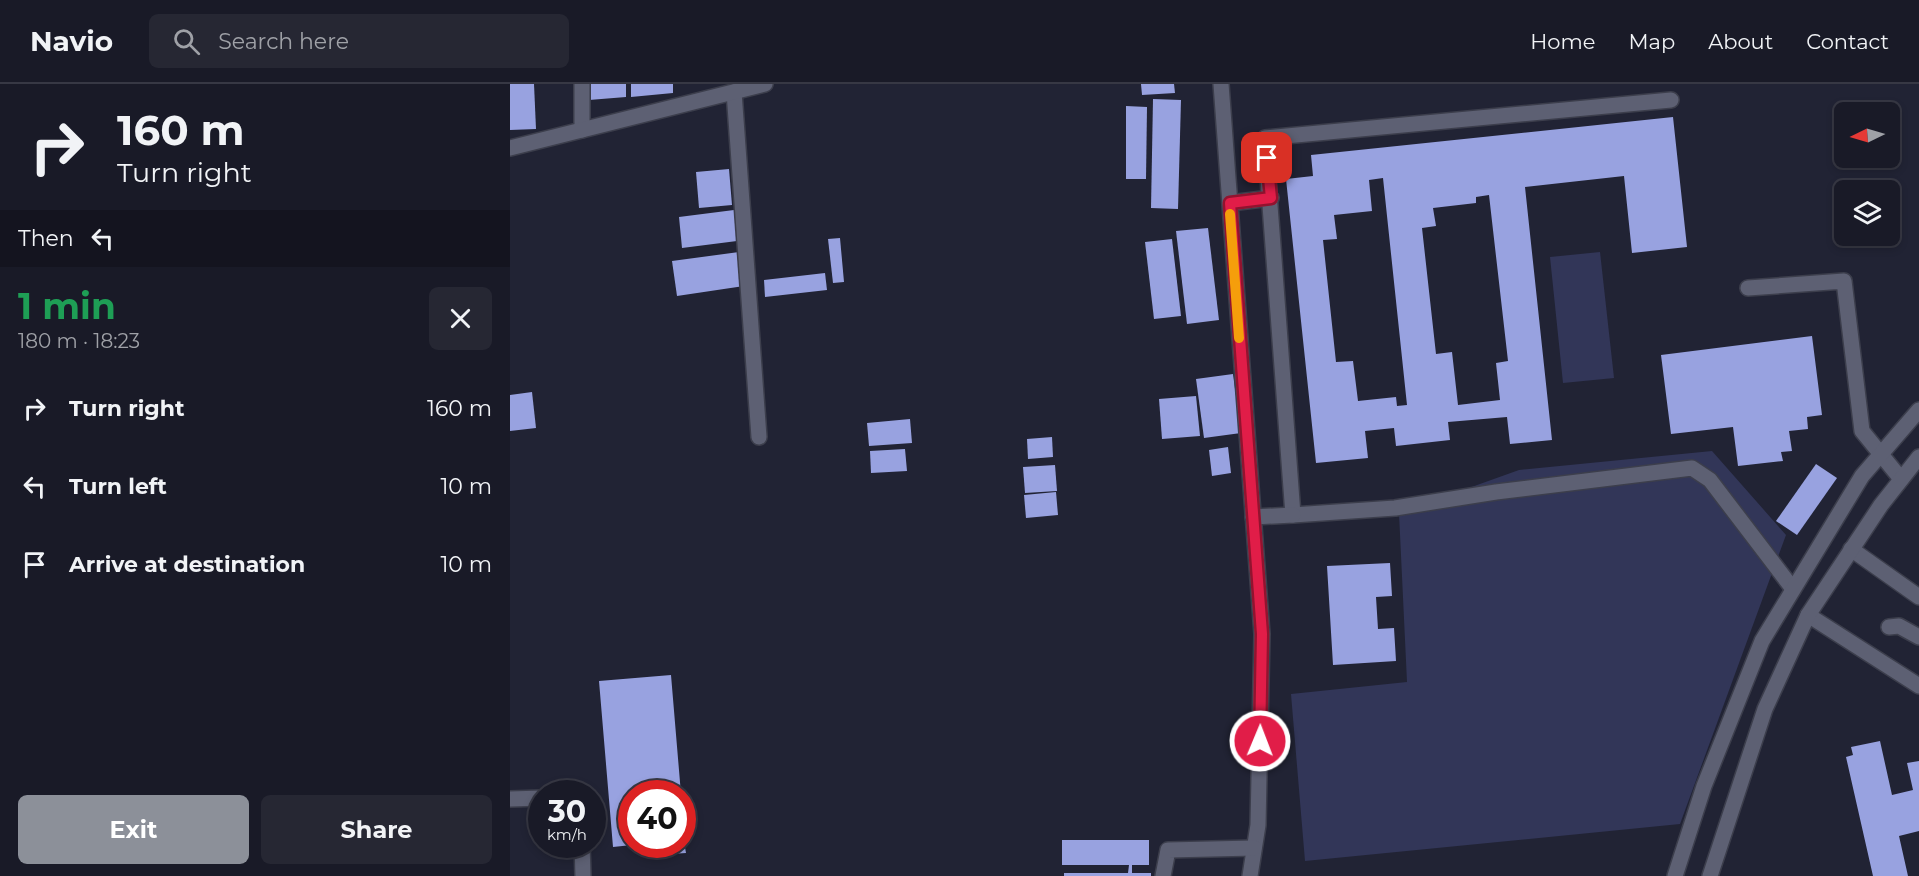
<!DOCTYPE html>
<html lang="en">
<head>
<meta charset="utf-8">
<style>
	:root { --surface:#191a27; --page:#262733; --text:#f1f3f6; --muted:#9fa1a7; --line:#373844; --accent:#8c9099 }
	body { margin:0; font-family:Montserrat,sans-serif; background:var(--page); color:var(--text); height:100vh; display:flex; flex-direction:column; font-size:22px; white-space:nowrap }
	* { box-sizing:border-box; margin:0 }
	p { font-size:20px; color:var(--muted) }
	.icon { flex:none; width:33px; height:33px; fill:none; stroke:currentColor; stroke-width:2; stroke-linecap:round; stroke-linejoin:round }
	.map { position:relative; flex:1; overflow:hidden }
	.details { display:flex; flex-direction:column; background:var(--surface); width:510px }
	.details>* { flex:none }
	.guide { background:#191a27; color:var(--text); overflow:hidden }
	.needle { width:39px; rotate:265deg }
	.tools { position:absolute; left:1324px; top:18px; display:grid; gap:12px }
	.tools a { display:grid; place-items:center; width:66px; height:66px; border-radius:9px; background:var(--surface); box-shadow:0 3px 9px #0003,0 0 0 2px var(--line); font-size:30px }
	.speed { position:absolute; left:18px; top:696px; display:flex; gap:12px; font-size:30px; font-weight:700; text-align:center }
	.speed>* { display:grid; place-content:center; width:78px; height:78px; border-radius:50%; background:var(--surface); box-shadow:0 3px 9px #0003,0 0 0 2px var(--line); line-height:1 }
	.speed small { font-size:15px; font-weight:400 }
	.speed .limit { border:9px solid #d22; background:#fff; color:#111 }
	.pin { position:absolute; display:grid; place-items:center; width:51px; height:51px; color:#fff; margin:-26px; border-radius:12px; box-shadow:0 3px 9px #0006 }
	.me { position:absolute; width:66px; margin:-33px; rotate:1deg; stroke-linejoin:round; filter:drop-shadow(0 0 4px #0008) }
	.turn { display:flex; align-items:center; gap:21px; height:126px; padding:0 18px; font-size:27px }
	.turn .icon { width:78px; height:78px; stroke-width:2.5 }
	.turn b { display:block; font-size:42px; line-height:51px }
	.then { display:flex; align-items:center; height:57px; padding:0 18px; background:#0003; gap:12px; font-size:22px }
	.round { display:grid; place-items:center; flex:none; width:63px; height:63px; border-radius:9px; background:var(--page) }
	.head { display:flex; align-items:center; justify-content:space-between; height:102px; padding:0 18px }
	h1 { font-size:36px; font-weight:700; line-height:45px; color:#1e9e55 }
	.button { display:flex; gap:12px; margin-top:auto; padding:12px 18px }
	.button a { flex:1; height:69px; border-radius:9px; background:var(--accent); color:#fff; font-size:24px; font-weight:700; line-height:69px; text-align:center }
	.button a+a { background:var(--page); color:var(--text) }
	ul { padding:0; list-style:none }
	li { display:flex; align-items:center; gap:18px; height:78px; padding:0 18px }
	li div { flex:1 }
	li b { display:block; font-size:22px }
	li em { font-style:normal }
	header { display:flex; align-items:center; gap:36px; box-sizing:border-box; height:84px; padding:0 30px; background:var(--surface); border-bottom:2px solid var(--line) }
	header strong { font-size:28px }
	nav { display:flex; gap:33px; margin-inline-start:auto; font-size:21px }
	.search { width:420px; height:54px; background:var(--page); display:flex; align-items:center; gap:15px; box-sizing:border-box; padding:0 21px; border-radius:9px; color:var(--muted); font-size:22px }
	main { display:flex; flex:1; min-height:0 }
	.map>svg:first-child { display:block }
	.green { fill:#323658 }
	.building { fill:#98a2e0; fill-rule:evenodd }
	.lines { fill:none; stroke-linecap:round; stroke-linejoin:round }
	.minor-casing { stroke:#3c3e4c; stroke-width:18 }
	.minor { stroke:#5d6073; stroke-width:15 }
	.route-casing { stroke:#92132f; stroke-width:15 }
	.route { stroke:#e11d48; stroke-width:10 }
	.slow { stroke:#f59e0b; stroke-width:10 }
</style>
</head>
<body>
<header>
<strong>Navio</strong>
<div class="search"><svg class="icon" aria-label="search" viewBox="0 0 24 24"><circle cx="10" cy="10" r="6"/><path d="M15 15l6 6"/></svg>Search here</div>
<nav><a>Home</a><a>Map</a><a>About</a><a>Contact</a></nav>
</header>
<main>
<section class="details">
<div class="guide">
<div class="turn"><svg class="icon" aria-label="right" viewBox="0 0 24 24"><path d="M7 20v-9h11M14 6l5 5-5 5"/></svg><div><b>160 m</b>Turn right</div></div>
<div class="then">Then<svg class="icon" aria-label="left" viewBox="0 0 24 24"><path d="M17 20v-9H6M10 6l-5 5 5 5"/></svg></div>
</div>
<div class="head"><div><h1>1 min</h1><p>180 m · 18:23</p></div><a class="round"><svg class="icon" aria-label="close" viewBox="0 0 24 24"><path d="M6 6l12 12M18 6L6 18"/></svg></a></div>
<ul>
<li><svg class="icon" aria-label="right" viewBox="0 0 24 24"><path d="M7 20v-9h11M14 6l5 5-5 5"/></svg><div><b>Turn right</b></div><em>160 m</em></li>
<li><svg class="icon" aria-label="left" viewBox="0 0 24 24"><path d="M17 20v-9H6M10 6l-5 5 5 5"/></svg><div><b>Turn left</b></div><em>10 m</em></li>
<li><svg class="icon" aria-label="arrive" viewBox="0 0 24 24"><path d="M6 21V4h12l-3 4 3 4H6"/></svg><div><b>Arrive at destination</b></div><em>10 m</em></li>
</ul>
<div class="button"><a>Exit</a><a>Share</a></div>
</section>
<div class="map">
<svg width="1409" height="792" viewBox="0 0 1409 792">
	<rect width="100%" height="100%" fill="#212334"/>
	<g class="green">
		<polygon points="1090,168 1104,294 1053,299 1040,173"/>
		<polygon points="1202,367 1276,451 1170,740 795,777 781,610 897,598 889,429 1009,386"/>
	</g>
	<g class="building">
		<polygon points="0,0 24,0 26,45 0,46"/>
		<polygon points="78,0 116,0 116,13 79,16"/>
		<polygon points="121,0 163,0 163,9 121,13"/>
		<polygon points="631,0 664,0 665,9 632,11"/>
		<polygon points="643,15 671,16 668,125 641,124"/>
		<polygon points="616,22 637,23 636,95 616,95"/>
		<path d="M 1163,33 L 1177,163 L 1122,169 L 1114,92 L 1015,103 L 1042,356 L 1000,360 L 997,333 L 938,338 L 940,356 L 886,362 L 884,344 L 855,347 L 858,374 L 806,379 L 776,95 L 803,92 L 801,71 ZM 873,94 L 897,321 L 887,322 L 886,313 L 848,317 L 843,277 L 826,278 L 813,156 L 827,155 L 824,131 L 862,127 L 859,96 ZM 979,111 L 998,277 L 986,279 L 990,316 L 948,321 L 942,268 L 926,270 L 912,144 L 926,142 L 923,124 L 966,119 L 966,113 Z"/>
		<polygon points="219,85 222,121 189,124 186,88"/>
		<polygon points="224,126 227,157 172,164 169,133"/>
		<polygon points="698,144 709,236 677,240 666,147"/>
		<polygon points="330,154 334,198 323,199 318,155"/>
		<polygon points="662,155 671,232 644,235 635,158"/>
		<polygon points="229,168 234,202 167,212 162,177"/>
		<polygon points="315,189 317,206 255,213 254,196"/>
		<polygon points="1302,252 1312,331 1297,333 1298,345 1279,347 1282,367 1271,368 1273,377 1228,382 1223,343 1161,350 1151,271"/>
		<polygon points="723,290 731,349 694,354 686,295"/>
		<polygon points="22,308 26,344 0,347 0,311"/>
		<polygon points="686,312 690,352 652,355 649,315"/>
		<polygon points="400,335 402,359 359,362 357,339"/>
		<polygon points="542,353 543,373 518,375 517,355"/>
		<polygon points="718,363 721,389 702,392 699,366"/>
		<polygon points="395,365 397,387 361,389 360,367"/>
		<polygon points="1306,380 1327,394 1287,451 1266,437"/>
		<polygon points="545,381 547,407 515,409 513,383"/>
		<polygon points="546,408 548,431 516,434 514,411"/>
		<polygon points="880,479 882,512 866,513 868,545 884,544 886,577 823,581 817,482"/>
		<polygon points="161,591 171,710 122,710 122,761 103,763 89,597"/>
		<polygon points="1370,657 1382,711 1403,706 1397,679 1409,677 1409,747 1389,752 1398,792 1363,792 1336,673 1343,671 1341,663"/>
		<polygon points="172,747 176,769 130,772 129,760 172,760"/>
		<polygon points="552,756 639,756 639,781 622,781 622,789 641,789 641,792 554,792 554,789 618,789 619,781 552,781"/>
	</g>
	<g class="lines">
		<g class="minor-casing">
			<g id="minor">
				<polyline points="72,0 72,46"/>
				<polyline points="711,0 752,550 748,741 740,792"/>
				<polyline points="224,8 249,353"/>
				<polyline points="1161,16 755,54 783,431 885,424 986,408 1182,384 1200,396 1283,505"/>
				<polyline points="0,64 255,0"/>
				<polyline points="720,119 761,114"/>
				<polyline points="1238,204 1334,197 1352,347 1391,395"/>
				<polyline points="743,433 783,431"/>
				<polyline points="1341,465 1409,513"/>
				<polyline points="1298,531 1409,602"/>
				<polyline points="1379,543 1389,542 1409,553"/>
				<polyline points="0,715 32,714"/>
				<polyline points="72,760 73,792"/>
				<polyline points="653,792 658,766 744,764"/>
				<polyline points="1165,792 1194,702 1252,557 1352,392 1409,326"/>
				<polyline points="1200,792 1255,625 1298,531 1371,421 1409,373"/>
			</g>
		</g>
		<use href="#minor" class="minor"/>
	</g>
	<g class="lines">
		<g class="route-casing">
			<polyline id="route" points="750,657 752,550 720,119 761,114 757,74"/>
		</g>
		<use href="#route" class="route"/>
		<polyline class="slow" points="720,130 729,254"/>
	</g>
</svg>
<div class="tools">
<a><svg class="needle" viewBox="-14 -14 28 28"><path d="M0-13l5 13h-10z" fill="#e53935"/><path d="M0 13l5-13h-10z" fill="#9fa1a7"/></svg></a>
<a><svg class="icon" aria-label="layers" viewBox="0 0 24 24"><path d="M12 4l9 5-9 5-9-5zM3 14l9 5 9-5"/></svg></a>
</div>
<div class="speed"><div>30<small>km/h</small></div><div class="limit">40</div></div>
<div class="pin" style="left:757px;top:74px;background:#d93025"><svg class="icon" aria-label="arrive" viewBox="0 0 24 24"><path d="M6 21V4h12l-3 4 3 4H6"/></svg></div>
<svg class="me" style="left:750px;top:657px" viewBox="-20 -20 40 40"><circle r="17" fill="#e11d48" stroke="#fff" stroke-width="3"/><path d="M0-11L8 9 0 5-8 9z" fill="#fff"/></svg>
</div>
</main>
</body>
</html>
